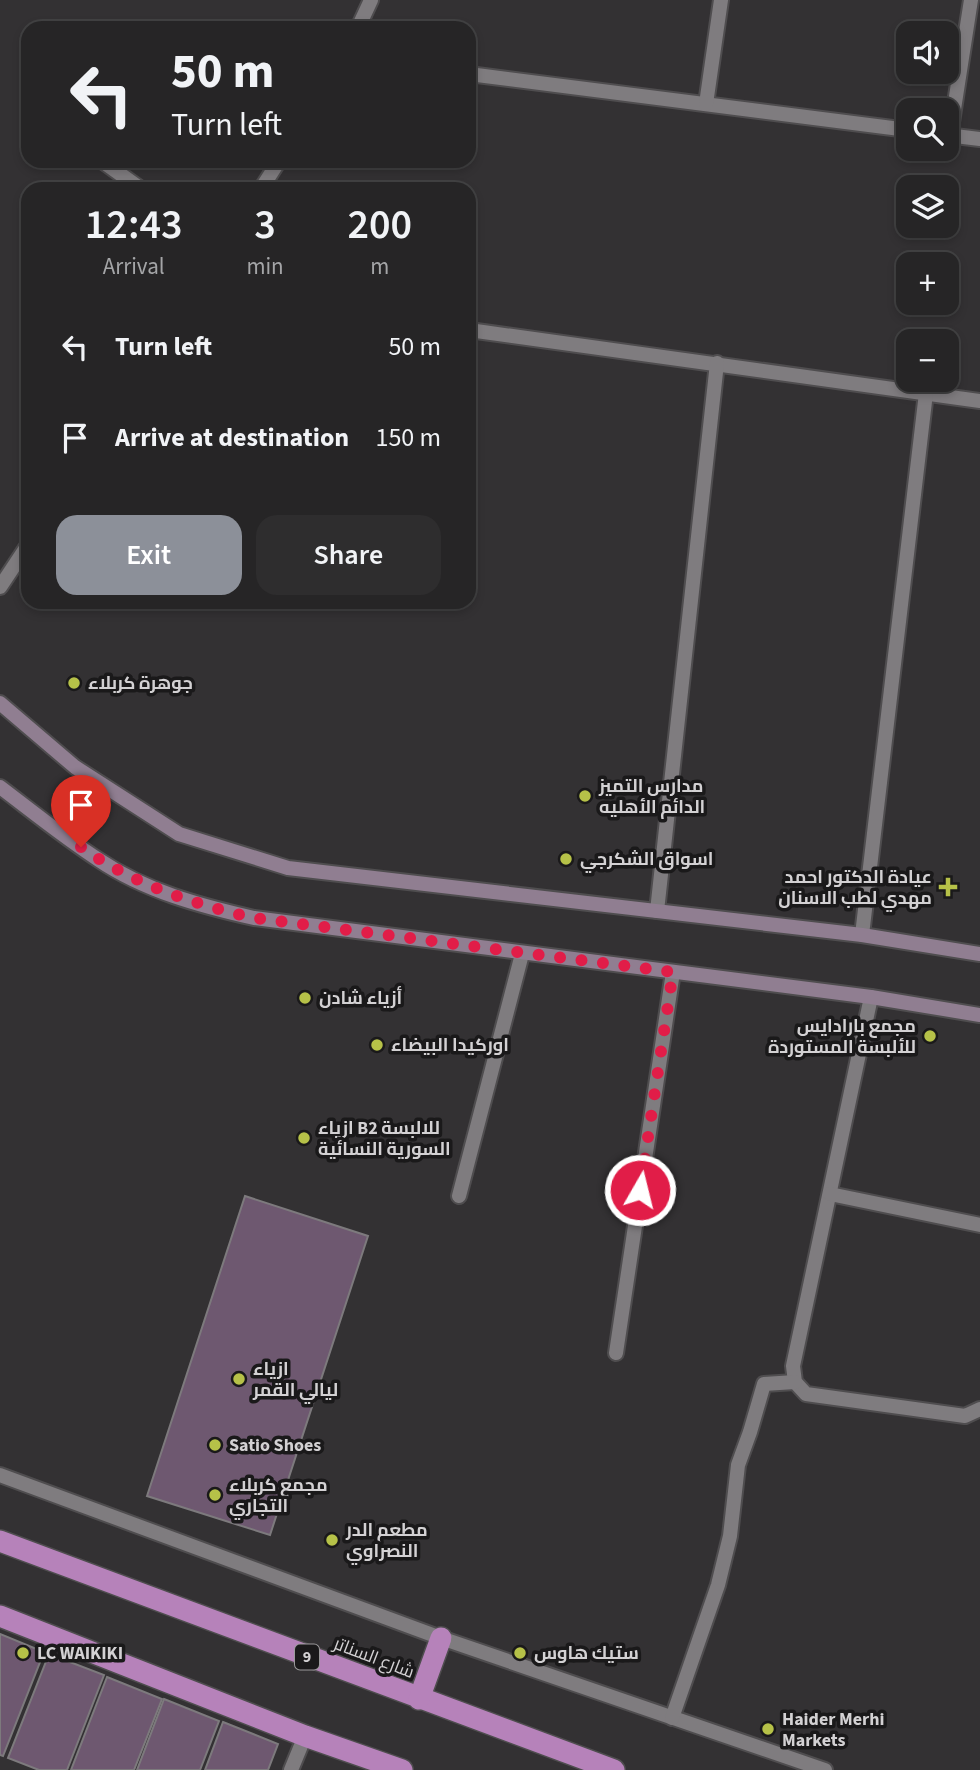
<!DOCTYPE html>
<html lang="en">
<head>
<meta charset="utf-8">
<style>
	:root { --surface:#262526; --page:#2e2d2e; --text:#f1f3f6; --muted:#a4a5a7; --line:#424243; --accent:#8c9099 }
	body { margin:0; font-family:"Source Sans 3",Cairo,sans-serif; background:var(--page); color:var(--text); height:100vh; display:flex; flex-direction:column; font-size:26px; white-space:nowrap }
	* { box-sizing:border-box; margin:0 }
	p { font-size:23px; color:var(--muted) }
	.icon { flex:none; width:38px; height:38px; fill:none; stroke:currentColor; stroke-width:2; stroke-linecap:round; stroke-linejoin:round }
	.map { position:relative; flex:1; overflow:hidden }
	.side { position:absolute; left:21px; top:182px; width:455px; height:427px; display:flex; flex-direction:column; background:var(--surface); border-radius:21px; box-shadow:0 4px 10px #0003,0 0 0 2px var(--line) }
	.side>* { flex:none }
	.banner { position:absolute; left:21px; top:21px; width:455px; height:147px; border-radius:21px; box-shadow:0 4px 10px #0003,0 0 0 2px var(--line); background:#262526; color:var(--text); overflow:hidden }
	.tools { position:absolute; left:896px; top:21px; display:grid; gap:14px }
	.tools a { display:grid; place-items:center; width:63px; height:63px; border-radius:14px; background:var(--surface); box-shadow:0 4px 10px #0003,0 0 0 2px var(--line); font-size:35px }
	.pin { position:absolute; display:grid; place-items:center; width:60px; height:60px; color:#fff; margin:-72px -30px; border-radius:50% 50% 50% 0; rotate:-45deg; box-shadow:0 0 7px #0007 }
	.pin .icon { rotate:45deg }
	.me { position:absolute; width:77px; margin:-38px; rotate:8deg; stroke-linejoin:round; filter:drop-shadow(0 0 5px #0008) }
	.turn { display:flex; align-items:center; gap:24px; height:147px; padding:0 35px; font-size:32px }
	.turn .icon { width:91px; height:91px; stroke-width:2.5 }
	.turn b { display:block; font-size:49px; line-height:60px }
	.eta { display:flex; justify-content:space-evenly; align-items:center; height:119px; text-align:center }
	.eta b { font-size:42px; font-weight:600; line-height:49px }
	.primary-button { display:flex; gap:14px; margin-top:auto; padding:14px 35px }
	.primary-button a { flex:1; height:80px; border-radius:21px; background:var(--accent); color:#fff; font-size:28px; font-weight:600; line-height:80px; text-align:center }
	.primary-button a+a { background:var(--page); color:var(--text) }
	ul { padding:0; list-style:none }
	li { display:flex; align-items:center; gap:21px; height:91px; padding:0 35px }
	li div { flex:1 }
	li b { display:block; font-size:26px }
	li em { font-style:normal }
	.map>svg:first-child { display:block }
	.building { fill:#6e5870; stroke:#7d7a7d; stroke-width:2 }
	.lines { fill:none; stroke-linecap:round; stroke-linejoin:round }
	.street-casing { stroke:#4f4d4f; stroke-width:18 }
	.secondary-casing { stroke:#4f4d4f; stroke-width:18 }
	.highway-casing { stroke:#4f4d4f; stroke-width:24 }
	.street { stroke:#7f7c7f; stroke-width:14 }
	.secondary { stroke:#907e91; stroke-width:14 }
	.highway { stroke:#b682ba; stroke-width:21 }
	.route { stroke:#e11d48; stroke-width:12; stroke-dasharray:0 21.6 }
	.poi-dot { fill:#b6c148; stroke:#1a191a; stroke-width:2.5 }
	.labels { text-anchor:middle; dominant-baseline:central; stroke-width:7; stroke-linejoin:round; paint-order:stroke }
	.shield { fill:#1a191a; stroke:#9c9a9c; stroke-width:2 }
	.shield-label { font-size:16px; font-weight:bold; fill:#d3d1d3 }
	.poi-label { font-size:18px; font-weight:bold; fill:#d3d1d3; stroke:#1a191a; text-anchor:start }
	.street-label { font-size:18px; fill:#d3d1d3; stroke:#1a191a }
</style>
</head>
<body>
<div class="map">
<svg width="980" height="1770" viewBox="0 0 980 1770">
	<rect width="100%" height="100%" fill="#333133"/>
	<g class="building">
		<polygon points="245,1196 368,1236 270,1535 147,1496"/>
		<polygon points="0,1634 44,1652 3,1756 0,1755"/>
		<polygon points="49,1654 104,1675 67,1770 39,1770 8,1758"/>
		<polygon points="107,1677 162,1699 134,1770 71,1770"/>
		<polygon points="164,1699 219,1721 200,1770 137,1770"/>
		<polygon points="223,1722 278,1744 268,1770 205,1770"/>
	</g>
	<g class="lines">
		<g class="street-casing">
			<g id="street">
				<polyline points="358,28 371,0"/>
				<polyline points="469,74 908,130"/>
				<polyline points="706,104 721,0"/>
				<polyline points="947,135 980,139"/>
				<polyline points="950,135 971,0"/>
				<polyline points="102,161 141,189"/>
				<polyline points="261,189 279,161"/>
				<polyline points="469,330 980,401"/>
				<polyline points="0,587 28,545"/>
				<polyline points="657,911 717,363"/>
				<polyline points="862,935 926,393"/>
				<polyline points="871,997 793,1366 795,1382 806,1394 965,1416 980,1409"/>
				<polyline points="830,1194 980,1225"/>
				<polyline points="459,1196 522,954"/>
				<polyline points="616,1353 673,972"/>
				<polyline points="0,1475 441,1638 825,1770"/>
				<polyline points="672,1718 718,1585 730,1536 738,1465 750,1432 764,1384 795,1382"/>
				<polyline points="291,1770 305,1736"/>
			</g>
		</g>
		<g class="secondary-casing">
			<g id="secondary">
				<polyline points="0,703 75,767 179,834 288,868 862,935 980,954"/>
				<path d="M 0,787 C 33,812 65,838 99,860 C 145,891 201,906 254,918 L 871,997 L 980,1015"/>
			</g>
		</g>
		<g class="highway-casing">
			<g id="highway">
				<polyline points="0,1541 614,1770"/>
				<polyline points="0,1616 305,1736 402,1770"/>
				<polyline points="419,1699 441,1638"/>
			</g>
		</g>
		<use href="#street" class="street"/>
		<use href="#secondary" class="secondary"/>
		<use href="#highway" class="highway"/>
	</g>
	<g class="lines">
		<path class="route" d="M 81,847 C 133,884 193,904 254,918 L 673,972 L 640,1190"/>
	</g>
	<g class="poi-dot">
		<circle cx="74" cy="683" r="7"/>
		<circle cx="585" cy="796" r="7"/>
		<circle cx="566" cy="859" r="7"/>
		<path d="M944.5 876.5h7v7h7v7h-7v7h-7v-7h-7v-7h7z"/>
		<circle cx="305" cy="998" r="7"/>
		<circle cx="930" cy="1036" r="7"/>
		<circle cx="377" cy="1045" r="7"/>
		<circle cx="304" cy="1138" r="7"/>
		<circle cx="239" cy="1379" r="7"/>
		<circle cx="215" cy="1445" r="7"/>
		<circle cx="215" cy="1495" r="7"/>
		<circle cx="332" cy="1540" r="7"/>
		<circle cx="23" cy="1653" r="7"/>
		<circle cx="520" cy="1653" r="7"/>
		<circle cx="768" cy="1729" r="7"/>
	</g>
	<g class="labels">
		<rect class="shield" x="295" y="1644.5" width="24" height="25" rx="5"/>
		<g class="shield-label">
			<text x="307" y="1657">9</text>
		</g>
		<g class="poi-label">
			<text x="88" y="683">جوهرة كربلاء</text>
			<text x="599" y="786">مدارس التميز<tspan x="599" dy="21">الدائم الأهليه</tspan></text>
			<text x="580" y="859">اسواق الشكرجي</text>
			<text x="932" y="877" text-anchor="end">عيادة الدكتور احمد<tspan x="932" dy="21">مهدي لطب الاسنان</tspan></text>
			<text x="319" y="998">أزياء شادن</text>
			<text x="916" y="1026" text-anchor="end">مجمع بارادايس<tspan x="916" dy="21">للألبسة المستوردة</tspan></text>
			<text x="391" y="1045">اوركيدا البيضاء</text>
			<text x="318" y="1128">ازياء B2 للالبسة<tspan x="318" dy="21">السورية النسائية</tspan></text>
			<text x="253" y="1369">ازياء<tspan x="253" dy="21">ليالي القمر</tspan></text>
			<text x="229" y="1445">Satio Shoes</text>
			<text x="229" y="1485">مجمع كربلاء<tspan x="229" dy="21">التجاري</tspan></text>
			<text x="346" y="1530">مطعم الدر<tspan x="346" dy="21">النصراوي</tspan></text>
			<text x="37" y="1653">LC WAIKIKI</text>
			<text x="534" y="1653">ستيك هاوس</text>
			<text x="782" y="1719">Haider Merhi<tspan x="782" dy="21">Markets</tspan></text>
		</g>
		<g class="street-label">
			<text transform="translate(374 1658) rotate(21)">شارع السناتر</text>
		</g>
	</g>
</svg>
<div class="tools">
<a><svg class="icon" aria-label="sound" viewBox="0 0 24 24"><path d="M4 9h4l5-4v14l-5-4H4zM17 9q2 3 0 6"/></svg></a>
<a><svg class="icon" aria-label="search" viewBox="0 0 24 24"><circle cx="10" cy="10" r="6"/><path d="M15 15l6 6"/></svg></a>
<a><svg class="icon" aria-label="layers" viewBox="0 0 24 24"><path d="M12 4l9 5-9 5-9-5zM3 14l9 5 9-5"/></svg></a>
<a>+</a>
<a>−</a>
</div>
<div class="pin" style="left:81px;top:847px;background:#d93025"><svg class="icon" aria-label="arrive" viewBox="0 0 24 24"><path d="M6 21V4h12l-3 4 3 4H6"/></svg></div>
<svg class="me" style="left:640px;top:1190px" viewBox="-20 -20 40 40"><circle r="17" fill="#e11d48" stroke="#fff" stroke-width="3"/><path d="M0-11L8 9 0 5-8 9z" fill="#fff"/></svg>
<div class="banner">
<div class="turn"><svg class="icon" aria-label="left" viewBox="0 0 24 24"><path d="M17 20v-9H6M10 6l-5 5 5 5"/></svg><div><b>50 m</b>Turn left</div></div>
</div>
<section class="side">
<div class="eta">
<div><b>12:43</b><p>Arrival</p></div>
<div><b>3</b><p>min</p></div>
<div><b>200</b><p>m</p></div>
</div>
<ul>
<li><svg class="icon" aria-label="left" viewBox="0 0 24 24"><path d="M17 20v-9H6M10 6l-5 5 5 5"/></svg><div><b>Turn left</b></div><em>50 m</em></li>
<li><svg class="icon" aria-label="arrive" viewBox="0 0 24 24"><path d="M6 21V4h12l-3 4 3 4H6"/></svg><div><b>Arrive at destination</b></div><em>150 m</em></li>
</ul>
<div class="primary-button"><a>Exit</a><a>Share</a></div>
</section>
</div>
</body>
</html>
